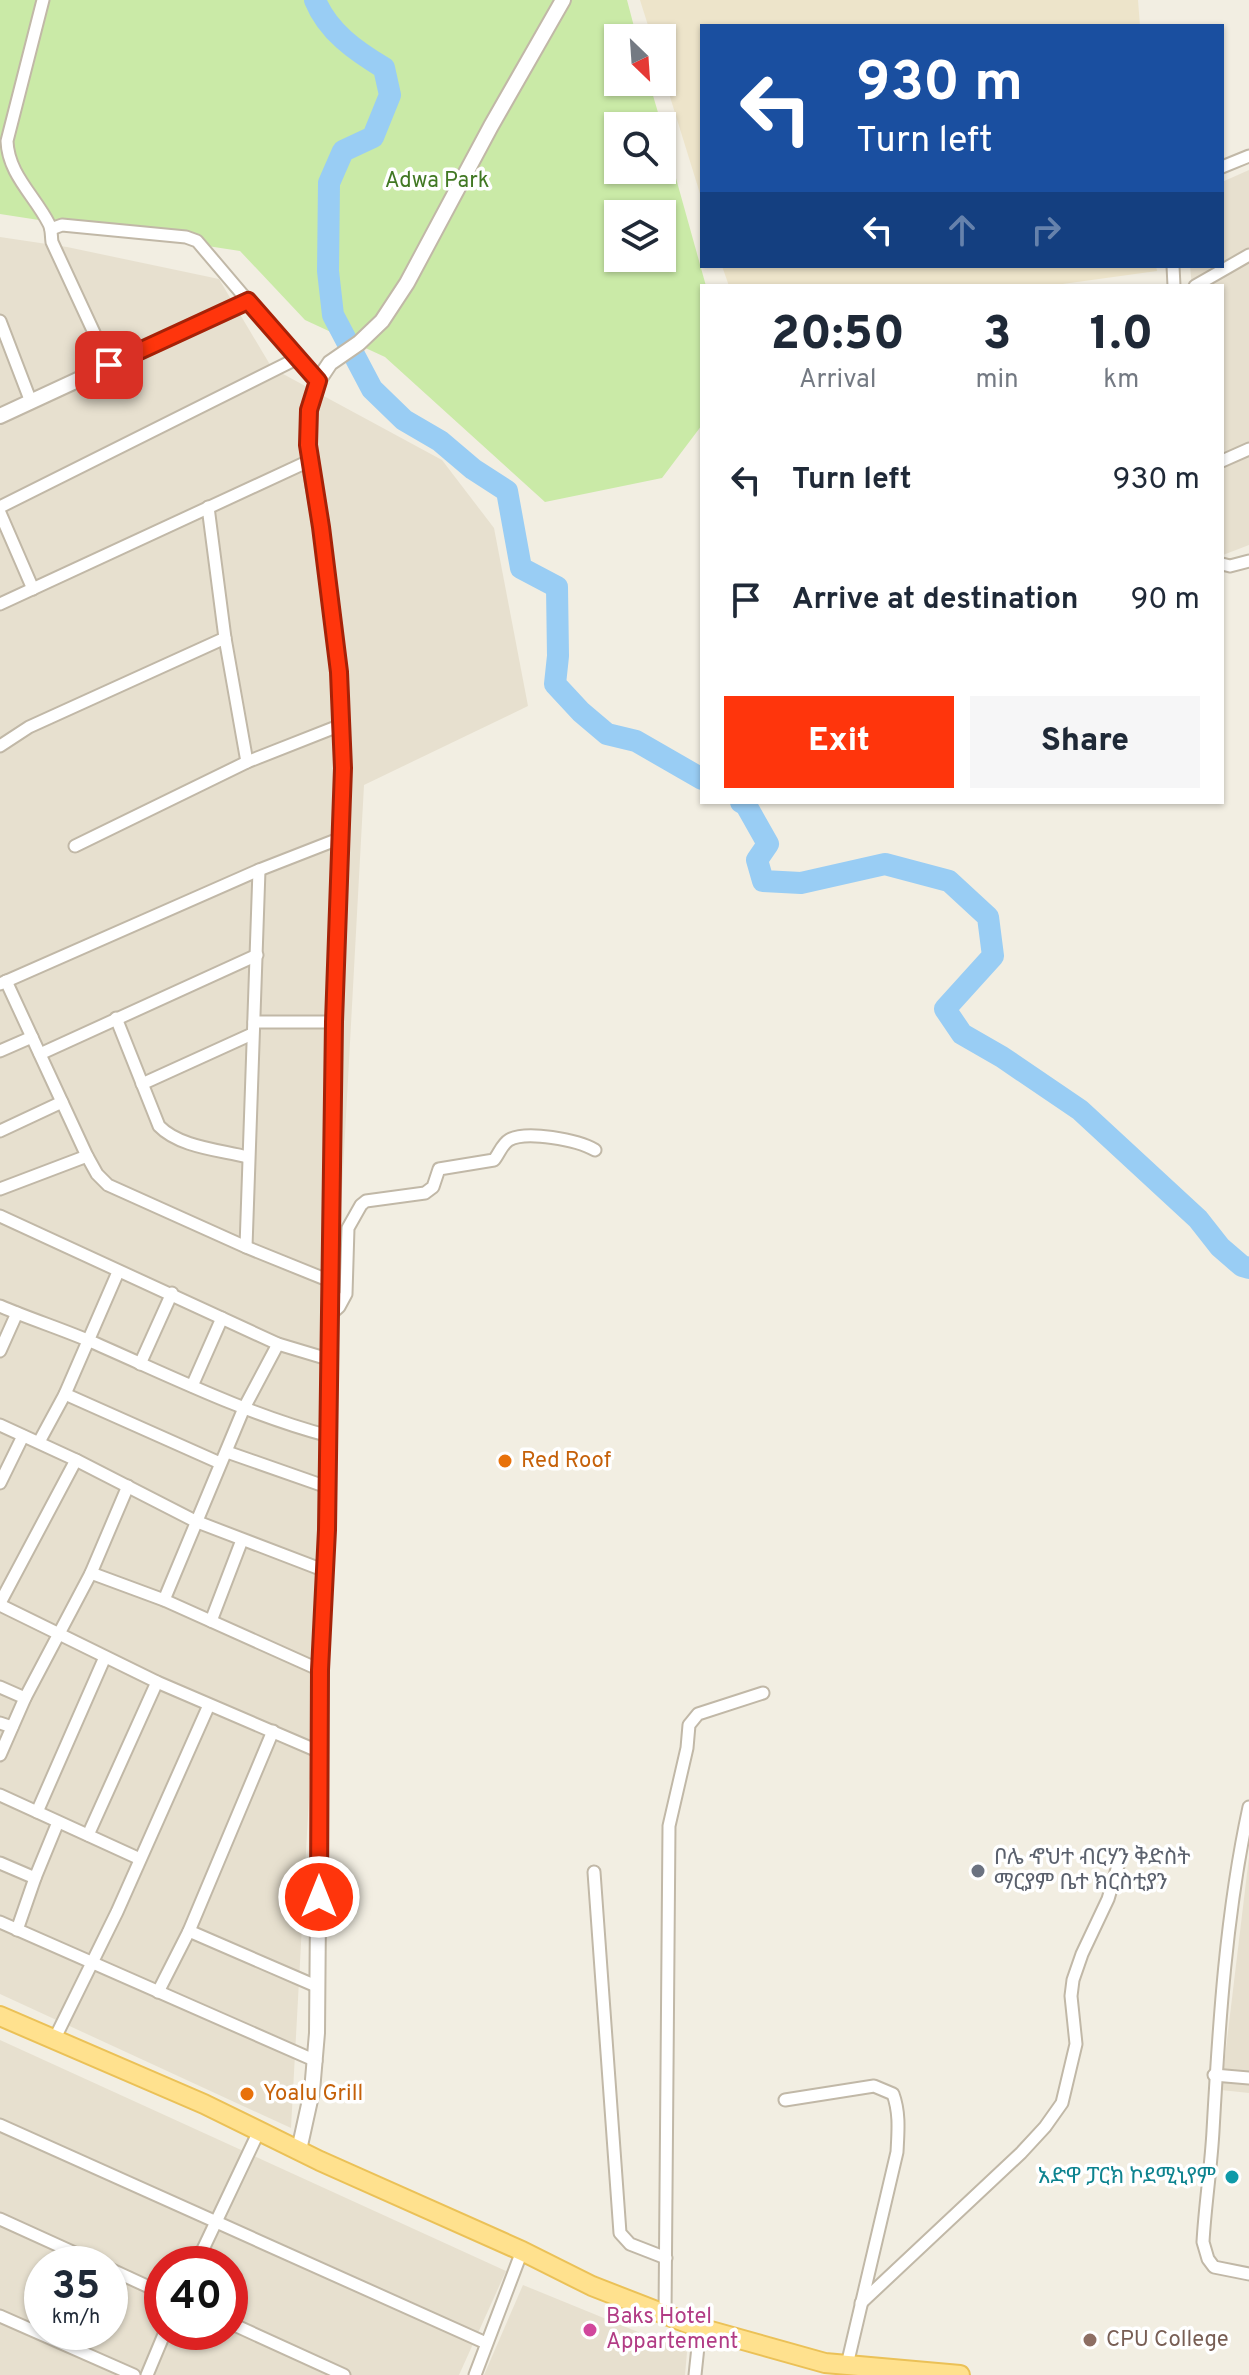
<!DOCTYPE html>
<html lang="en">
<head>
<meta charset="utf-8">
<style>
	:root { --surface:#fff; --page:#f6f6f7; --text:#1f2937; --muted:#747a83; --accent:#ff350c }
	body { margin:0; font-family:Overpass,"Noto Sans Ethiopic",sans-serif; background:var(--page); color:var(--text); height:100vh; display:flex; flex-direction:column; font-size:30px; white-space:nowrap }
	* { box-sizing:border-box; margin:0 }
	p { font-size:26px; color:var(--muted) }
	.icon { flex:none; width:44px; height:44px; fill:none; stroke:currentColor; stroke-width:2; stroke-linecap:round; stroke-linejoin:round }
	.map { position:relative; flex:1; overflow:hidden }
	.side { position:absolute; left:700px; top:284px; width:524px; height:520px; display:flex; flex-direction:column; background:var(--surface); border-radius:0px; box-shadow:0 2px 6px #0004 }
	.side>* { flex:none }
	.hud { position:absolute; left:700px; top:24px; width:524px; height:244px; border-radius:0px; box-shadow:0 2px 6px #0004; background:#1a4fa0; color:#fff; overflow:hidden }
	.needle { width:52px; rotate:155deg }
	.tools { position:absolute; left:604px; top:24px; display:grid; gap:16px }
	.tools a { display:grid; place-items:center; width:72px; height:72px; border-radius:0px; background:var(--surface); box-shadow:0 2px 6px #0004; font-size:40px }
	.speed { position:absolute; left:24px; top:2246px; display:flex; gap:16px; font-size:40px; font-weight:700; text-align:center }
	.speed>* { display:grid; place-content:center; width:104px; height:104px; border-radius:50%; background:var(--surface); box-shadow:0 2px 6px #0004; line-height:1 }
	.speed small { font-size:20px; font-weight:400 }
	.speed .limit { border:12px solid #d22; background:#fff; color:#111 }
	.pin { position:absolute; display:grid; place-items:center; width:68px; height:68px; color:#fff; margin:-34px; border-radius:16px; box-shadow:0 4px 12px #0006 }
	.me { position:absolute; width:88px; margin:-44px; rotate:0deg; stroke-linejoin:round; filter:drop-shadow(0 0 6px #0008) }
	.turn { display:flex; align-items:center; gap:28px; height:168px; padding:0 24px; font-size:36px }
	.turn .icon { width:104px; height:104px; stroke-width:2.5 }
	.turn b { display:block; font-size:56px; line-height:68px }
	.lanes { display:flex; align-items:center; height:76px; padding:0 24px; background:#0003; justify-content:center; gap:40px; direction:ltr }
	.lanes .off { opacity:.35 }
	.eta { display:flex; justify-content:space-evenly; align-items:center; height:136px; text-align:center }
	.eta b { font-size:48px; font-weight:800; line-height:56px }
	.primary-button { display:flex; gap:16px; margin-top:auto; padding:16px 24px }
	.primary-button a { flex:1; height:92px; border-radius:0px; background:var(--accent); color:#fff; font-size:32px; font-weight:800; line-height:92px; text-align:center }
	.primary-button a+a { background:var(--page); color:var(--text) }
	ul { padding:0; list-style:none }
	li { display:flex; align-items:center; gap:24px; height:120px; padding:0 24px }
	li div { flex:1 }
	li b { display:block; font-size:30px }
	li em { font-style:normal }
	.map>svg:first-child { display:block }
	.residential { fill:#e7e0cf; fill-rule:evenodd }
	.education { fill:#ede4ca }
	.green { fill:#caeaa7; fill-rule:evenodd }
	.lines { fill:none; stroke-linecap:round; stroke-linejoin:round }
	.river { stroke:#99cdf4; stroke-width:22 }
	.minor-casing { stroke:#c1b8a7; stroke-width:15 }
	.tertiary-casing { stroke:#c1b8a7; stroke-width:18 }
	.primary-casing { stroke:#ebc157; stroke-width:22 }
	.minor { stroke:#fff; stroke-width:11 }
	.tertiary { stroke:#fff; stroke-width:14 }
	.primary { stroke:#ffe18e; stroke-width:18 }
	.route-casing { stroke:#a62208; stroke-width:20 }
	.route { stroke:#ff350c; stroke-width:14 }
	.food-dot { fill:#e8710a; stroke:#fff; stroke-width:3 }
	.worship-dot { fill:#6b7280; stroke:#fff; stroke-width:3 }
	.culture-dot { fill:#0f9aa8; stroke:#fff; stroke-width:3 }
	.hotel-dot { fill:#d1479c; stroke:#fff; stroke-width:3 }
	.education-dot { fill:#8d6e63; stroke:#fff; stroke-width:3 }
	.labels { text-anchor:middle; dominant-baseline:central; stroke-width:7; stroke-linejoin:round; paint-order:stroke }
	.park-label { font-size:22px; fill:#417823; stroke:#fff }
	.food-label { font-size:22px; fill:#c56008; stroke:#fff; text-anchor:start }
	.worship-label { font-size:22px; fill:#5b616d; stroke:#fff; text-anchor:start }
	.culture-label { font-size:22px; fill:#0d838f; stroke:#fff; text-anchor:end }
	.hotel-label { font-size:22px; fill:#b23c85; stroke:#fff; text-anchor:start }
	.education-label { font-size:22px; fill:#785e54; stroke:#fff; text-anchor:start }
</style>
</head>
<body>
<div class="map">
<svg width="1249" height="2375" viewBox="0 0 1249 2375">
	<rect width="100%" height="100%" fill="#f2eee2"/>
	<g class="residential">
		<polygon points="1249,170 1249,545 1223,555 1222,286 1192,286 1190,266 1222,266 1222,182"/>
		<polygon points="0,237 67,247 219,279 272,368 442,460 494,528 528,706 364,785 291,2128 0,1994"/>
		<polygon points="1249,1857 1249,2093 1221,2090"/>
		<path d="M 0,2040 L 506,2271 L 459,2375 L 0,2375 ZM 42,2264 L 110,2264 L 110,2332 L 42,2332 ZM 162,2264 L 230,2264 L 230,2332 L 162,2332 Z"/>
		<polygon points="523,2285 687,2352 685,2375 484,2375"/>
	</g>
	<g class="education">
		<polygon points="640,0 1138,0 1140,26 702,26 702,200 662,71 662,38 652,38"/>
		<polygon points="722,266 1156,266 1157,271 1048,286 729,286"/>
	</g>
	<path class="green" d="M 0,0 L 627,0 L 637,38 L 618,38 L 618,82 L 649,82 L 662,126 L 618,126 L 618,170 L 662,170 L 662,128 L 706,286 L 702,286 L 702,425 L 662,478 L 545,502 L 385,357 L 305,320 L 240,251 L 0,214 ZM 618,214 L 662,214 L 662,258 L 618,258 Z"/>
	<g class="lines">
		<g class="river">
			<path d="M 315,0 C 328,32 356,51 384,68 L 390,95 L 373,137 L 343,151 L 329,183 L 328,271 L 333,315 L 372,389 L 404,420 L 440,441 L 473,469 L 507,491 L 521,568 L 557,587 L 558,656 L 555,684 L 581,712 L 607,734 L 636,741 L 702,779"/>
			<polyline points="741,802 746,805 768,844 757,860 763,881 801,883 885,864 949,881 988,917 993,956 945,1009 962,1034 1002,1057 1080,1110 1198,1219 1220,1247 1242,1266 1249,1268"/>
		</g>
		<g class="minor-casing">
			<g id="minor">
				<path d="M 43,0 L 7,141 C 8,174 35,196 49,224 C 52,230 51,236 52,242 L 109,365"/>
				<polyline points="1222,167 1249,156"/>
				<polyline points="51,229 62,225 186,237 197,241 248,301"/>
				<polyline points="1173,266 1174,286"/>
				<polyline points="1195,286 1249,255"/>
				<polyline points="0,321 31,402"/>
				<polyline points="1222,461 1249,449"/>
				<polyline points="0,507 298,358"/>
				<polyline points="208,507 225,638 247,762"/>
				<polyline points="0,513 33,589"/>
				<polyline points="1222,564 1230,566 1249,561"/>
				<polyline points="0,604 309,461"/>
				<polyline points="0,746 29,727 225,638"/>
				<polyline points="75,846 247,762 341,725"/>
				<polyline points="6,981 87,1156 97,1174 108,1185 246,1247 330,1281"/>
				<polyline points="0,984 259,870 341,838"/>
				<path d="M 116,1018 L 159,1126 C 179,1147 220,1150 247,1157"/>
				<polyline points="254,1022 334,1022"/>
				<polyline points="0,1051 32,1037"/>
				<polyline points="40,1054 257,955"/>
				<polyline points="142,1084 252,1034"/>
				<polyline points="0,1131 62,1102"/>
				<polyline points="0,1189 87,1156"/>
				<polyline points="0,1216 278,1344 328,1359"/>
				<polyline points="246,1247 259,870"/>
				<path d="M 0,1306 C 30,1319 62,1329 92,1342 C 170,1376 246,1414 329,1436"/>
				<path d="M 330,1315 L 339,1307 L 346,1294 L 348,1228 L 361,1205 L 366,1201 L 425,1193 L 433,1187 L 439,1169 L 494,1160 C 499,1154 502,1144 509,1140 C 526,1130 578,1140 595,1150"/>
				<polyline points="0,1351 17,1313"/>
				<polyline points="140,1364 172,1293"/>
				<polyline points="192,1386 222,1318"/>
				<polyline points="65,1394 220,1463"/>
				<polyline points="0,1425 76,1460 195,1521 323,1570"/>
				<polyline points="39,1442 65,1394 118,1272"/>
				<polyline points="227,1452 327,1487"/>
				<polyline points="0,1483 23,1436"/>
				<polyline points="91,1573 164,1600 320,1670"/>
				<polyline points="164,1600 244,1408 278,1344"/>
				<polyline points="0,1603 76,1460"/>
				<polyline points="0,1605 157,1682 320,1752"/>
				<polyline points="211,1621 242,1540"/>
				<polyline points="0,1687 25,1698"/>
				<polyline points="0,1723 12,1727"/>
				<polyline points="0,1755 25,1698 91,1573 128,1486"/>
				<polyline points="0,1795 140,1859"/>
				<path d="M 1249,1807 C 1226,1913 1219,2023 1213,2131 C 1211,2168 1205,2205 1203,2242 L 1208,2259 L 1214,2267 L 1249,2274"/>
				<polyline points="37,1812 105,1657"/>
				<polyline points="88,1835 157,1682"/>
				<polyline points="0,1863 35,1878"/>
				<polyline points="594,1872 620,2233 630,2244 666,2258"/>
				<polyline points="0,1922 316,2061"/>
				<polyline points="17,1930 35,1878 58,1822"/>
				<polyline points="189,1931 316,1986"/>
				<polyline points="158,1992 189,1931 273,1731"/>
				<polyline points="54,2040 117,1912 209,1705"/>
				<polyline points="1214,2075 1249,2078"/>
				<path d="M 785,2100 L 874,2086 L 893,2094 C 900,2113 898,2132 897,2152 L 847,2365"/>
				<polyline points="0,2125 486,2343"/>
				<polyline points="0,2219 99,2264"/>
				<polyline points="196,2264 259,2131"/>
				<polyline points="110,2269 162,2293"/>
				<polyline points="861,2303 1021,2153 1045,2127 1062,2103 1076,2044 1071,1996 1073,1980 1082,1954 1108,1899 1120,1859"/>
				<polyline points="665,2315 669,1826 687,1748 689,1725 698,1714 763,1693"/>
				<polyline points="0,2316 134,2375"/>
				<polyline points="230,2323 344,2375"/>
				<polyline points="147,2375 165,2332"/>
				<polyline points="475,2375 522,2251"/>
				<polyline points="695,2375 700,2328"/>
			</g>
		</g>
		<g class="tertiary-casing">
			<g id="tertiary">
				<polyline points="0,416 248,301 318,381"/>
				<polyline points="299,2150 312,2091 317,2033 320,1670 327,1530 334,1022 343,768 339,672 321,527 309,461 309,410 318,381 330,363 359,343 382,321 407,283 491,126 563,0"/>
			</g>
		</g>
		<g class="primary-casing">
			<polyline id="primary" points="0,2016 204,2104 320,2161 522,2251 592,2286 700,2328 825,2363 960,2375"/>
		</g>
		<use href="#minor" class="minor"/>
		<use href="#tertiary" class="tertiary"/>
		<use href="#primary" class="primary"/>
	</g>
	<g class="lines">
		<g class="route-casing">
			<polyline id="route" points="109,365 248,301 318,381 309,410 308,445 321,527 339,672 343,768 334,1022 327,1530 320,1670 319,1897"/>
		</g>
		<use href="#route" class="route"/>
	</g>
	<g class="food-dot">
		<circle cx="505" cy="1461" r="8"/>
		<circle cx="247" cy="2094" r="8"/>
	</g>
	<circle class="worship-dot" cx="978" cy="1871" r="8"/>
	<circle class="culture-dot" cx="1232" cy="2177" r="8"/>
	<circle class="hotel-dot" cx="590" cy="2330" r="8"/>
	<circle class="education-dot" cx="1090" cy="2340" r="8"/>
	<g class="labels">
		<g class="park-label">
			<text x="437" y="181">Adwa Park</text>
		</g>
		<g class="food-label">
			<text x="521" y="1461">Red Roof</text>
			<text x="263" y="2094">Yoalu Grill</text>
		</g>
		<g class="worship-label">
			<text x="994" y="1858">ቦሌ ኆህተ ብርሃን ቅድስት<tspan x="994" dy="25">ማርያም ቤተ ክርስቲያን</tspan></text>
		</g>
		<g class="culture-label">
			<text x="1216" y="2177">አድዋ ፓርክ ኮደሚኒየም</text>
		</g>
		<g class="hotel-label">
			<text x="606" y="2317">Baks Hotel<tspan x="606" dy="25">Appartement</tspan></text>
		</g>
		<g class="education-label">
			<text x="1106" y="2340">CPU College</text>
		</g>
	</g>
</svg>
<div class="tools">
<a><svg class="needle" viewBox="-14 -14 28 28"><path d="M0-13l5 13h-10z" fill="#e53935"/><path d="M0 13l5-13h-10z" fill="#747a83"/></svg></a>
<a><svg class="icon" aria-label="search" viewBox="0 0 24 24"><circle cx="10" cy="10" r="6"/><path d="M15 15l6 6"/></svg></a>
<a><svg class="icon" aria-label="layers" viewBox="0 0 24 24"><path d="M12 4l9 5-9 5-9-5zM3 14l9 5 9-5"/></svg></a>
</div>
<div class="speed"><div>35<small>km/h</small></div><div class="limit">40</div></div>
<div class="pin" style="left:109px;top:365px;background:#d93025"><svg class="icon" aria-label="arrive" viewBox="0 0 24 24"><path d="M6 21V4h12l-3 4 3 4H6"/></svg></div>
<svg class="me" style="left:319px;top:1897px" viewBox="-20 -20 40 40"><circle r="17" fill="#ff350c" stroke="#fff" stroke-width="3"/><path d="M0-11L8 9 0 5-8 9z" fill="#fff"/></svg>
<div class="hud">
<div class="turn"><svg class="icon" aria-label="left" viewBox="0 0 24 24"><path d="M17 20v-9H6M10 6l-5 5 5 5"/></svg><div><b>930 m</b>Turn left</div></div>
<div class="lanes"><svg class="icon" aria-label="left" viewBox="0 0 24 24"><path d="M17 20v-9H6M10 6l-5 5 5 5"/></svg><svg class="icon off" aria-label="ahead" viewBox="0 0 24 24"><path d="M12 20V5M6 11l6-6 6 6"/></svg><svg class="icon off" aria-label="right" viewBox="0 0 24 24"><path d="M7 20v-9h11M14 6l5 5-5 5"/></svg></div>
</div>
<section class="side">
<div class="eta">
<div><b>20:50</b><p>Arrival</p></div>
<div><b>3</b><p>min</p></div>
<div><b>1.0</b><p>km</p></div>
</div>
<ul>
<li><svg class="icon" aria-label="left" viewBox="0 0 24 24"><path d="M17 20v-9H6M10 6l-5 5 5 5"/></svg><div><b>Turn left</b></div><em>930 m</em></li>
<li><svg class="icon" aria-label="arrive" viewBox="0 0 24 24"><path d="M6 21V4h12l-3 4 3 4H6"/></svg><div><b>Arrive at destination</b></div><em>90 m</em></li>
</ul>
<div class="primary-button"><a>Exit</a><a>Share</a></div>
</section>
</div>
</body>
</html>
